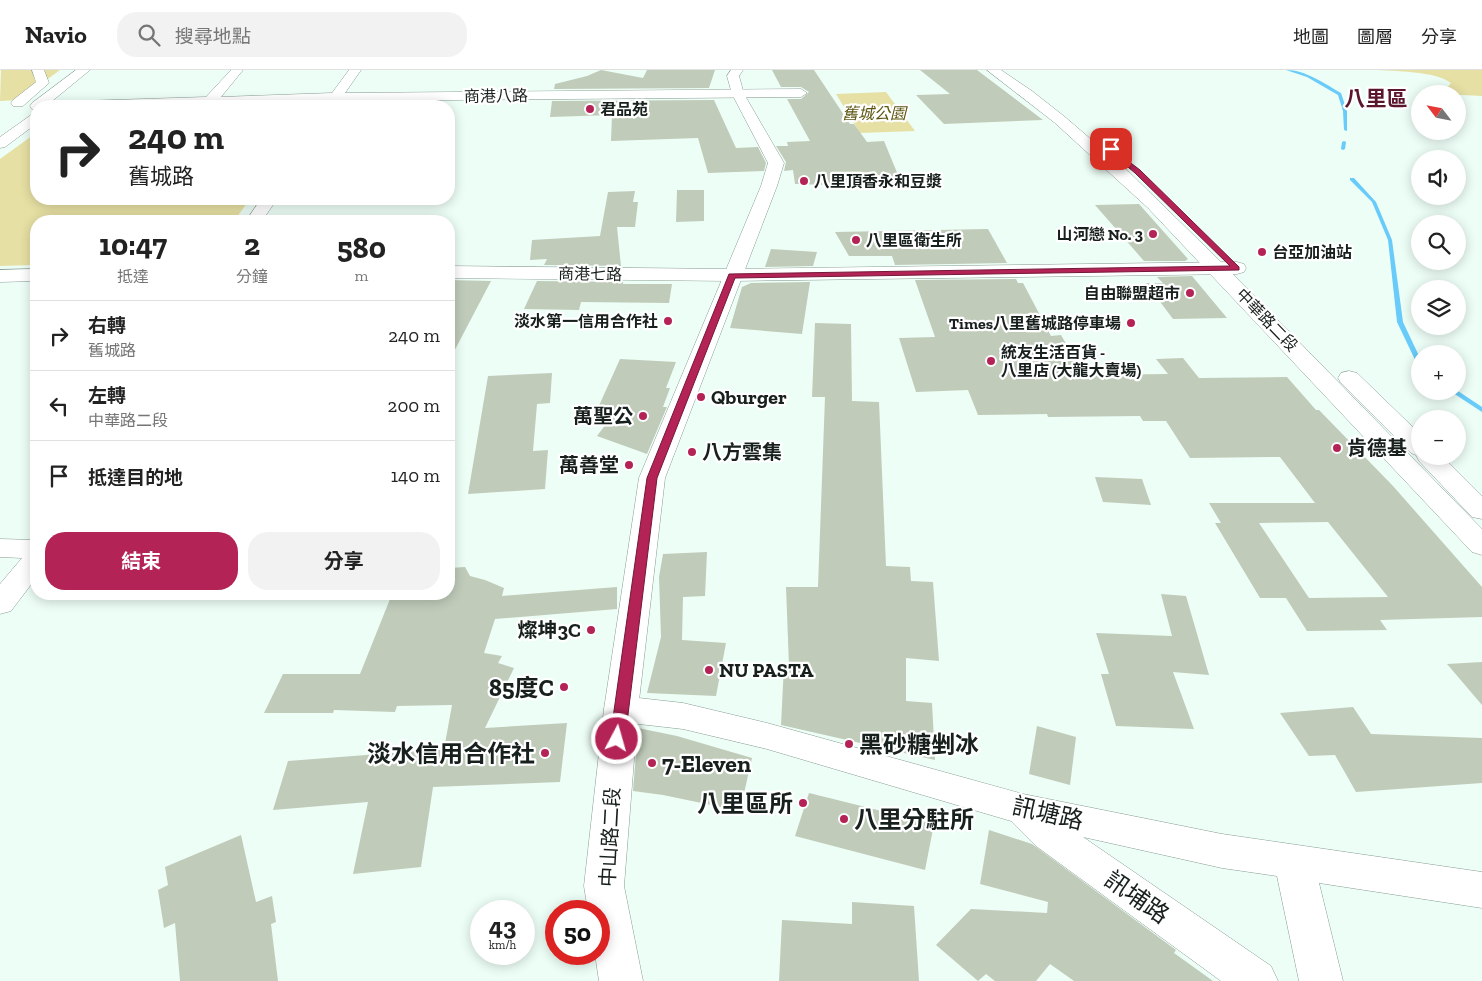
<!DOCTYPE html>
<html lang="zh-TW">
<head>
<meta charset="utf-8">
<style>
	:root { --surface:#fff; --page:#f2f2f2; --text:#222; --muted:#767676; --line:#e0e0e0; --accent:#b32355 }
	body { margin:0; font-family:"Zilla Slab","Noto Sans TC",serif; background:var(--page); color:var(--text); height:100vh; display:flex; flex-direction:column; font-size:19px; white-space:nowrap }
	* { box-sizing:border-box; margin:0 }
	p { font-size:16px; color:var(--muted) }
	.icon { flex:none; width:28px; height:28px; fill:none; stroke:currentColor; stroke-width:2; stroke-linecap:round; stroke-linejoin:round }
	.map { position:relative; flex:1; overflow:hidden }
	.side { position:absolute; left:30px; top:145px; width:425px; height:385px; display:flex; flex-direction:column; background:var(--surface); border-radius:20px; box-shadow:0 2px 12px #0003 }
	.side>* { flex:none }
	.guide { position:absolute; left:30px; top:30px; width:425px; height:105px; border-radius:20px; box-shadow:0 2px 12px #0003; background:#fff; color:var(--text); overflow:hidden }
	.needle { width:32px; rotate:302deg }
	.buttons { position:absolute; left:1411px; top:15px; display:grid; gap:10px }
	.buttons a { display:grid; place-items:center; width:55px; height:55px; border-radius:50%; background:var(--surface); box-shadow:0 2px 12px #0003; font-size:25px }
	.speed { position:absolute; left:470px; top:830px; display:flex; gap:10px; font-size:25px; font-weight:700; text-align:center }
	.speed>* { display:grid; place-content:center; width:65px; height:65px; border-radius:50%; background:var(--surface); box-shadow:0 2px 12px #0003; line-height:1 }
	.speed small { font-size:12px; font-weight:400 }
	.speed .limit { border:8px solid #d22; background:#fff; color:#111 }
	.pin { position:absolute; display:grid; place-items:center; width:42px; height:42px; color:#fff; margin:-21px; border-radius:10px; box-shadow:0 2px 8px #0006 }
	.me { position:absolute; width:55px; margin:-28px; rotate:6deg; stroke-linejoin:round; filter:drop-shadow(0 0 4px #0008) }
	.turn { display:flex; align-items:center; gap:18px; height:105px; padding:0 15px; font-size:22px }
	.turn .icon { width:65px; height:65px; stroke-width:2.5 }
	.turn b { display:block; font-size:35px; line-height:42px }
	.eta { display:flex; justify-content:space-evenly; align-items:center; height:85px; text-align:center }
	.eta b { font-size:30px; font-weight:700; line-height:35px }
	.cta { display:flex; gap:10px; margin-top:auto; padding:10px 15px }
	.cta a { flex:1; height:58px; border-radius:20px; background:var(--accent); color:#fff; font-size:20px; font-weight:700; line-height:58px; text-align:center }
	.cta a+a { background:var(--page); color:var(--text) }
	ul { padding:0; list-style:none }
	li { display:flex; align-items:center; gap:15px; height:70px; padding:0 15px; border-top:1px solid var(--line) }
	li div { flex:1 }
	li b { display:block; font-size:19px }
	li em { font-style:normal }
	header { display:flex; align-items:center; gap:30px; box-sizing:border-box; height:70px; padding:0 25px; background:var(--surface); border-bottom:1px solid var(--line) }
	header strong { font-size:24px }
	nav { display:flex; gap:28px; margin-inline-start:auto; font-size:18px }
	.search { width:350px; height:45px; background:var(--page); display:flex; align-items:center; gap:12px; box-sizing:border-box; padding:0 18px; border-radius:20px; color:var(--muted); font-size:19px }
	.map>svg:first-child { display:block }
	.green { fill:#e7e0a4 }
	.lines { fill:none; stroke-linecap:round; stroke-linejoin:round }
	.stream { fill:#69cbf9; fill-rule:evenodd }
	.building { fill:#c0cbba; fill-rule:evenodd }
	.minor-casing { stroke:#889c93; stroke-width:1 }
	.major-casing { stroke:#889c93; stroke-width:1 }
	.minor { fill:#fff; fill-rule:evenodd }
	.major { fill:#fff; fill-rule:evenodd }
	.route { fill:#b32355; stroke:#741737 }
	.poi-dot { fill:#b32355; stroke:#fff; stroke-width:2 }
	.labels { text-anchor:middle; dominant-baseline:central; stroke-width:4.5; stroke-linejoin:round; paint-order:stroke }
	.far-street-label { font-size:16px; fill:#18201d; stroke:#fff }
	.far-poi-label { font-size:16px; font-weight:bold; fill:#18201d; stroke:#fff; text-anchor:start }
	.far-park-label { font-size:16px; font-style:italic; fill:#5d5611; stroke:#fff }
	.poi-label { font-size:20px; font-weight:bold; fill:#18201d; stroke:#fff; text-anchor:start }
	.street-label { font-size:20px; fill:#18201d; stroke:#fff }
	.far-district-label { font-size:21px; font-weight:bold; fill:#5a162b; stroke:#fff }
	.near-poi-label { font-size:24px; font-weight:bold; fill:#18201d; stroke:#fff; text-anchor:end }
	.near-street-label { font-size:24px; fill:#18201d; stroke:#fff }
</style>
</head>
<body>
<header>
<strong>Navio</strong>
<div class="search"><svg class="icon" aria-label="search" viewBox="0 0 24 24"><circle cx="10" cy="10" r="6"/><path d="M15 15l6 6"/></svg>搜尋地點</div>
<nav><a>地圖</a><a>圖層</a><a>分享</a></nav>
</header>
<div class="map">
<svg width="1482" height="911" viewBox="0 0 1482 911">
	<rect width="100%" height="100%" fill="#edfef6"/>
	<g class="green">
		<polygon points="1,0 60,0 19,30 0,31"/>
		<path d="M 1373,0 L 1482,0 L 1482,26 L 1442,24 L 1451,13 C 1436,1 1393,1 1373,0 Z"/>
		<polygon points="886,22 915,61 860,63 836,24"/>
		<polygon points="36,63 36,129 250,129 234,151 36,151 36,195 0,196 0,89"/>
	</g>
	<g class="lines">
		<g class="stream">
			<path d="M 1286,0 C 1306,0 1325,14 1341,23 L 1347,41 L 1347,61 L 1344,60 L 1343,41 L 1338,25 L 1307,7 Z"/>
			<polygon points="1344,71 1346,72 1345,79 1343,80 1341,79 1342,72"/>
			<polygon points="1350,108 1354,108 1376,132 1392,170 1403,252 1420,288 1420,296 1417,294 1397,252 1388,170 1372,132 1350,110"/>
			<polygon points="1450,321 1458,321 1482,337 1482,342"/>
		</g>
	</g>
	<g class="building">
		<polygon points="601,0 643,8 647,0 715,0 709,18 554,19 555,14 587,6"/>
		<polygon points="772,0 814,0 850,54 854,54 867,72 884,71 903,117 795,114 793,100 784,101 786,92 776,76 788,76 787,72 810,71 787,29 801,29 809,22 801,17 781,17"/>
		<polygon points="920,0 977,0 1043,50 944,54 916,25 950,24"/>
		<polygon points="714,30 736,78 758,77 766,93 764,101 708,103 698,68 611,71 612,45 550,47 552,31"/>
		<polygon points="677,120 704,120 704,151 676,152"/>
		<polygon points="635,121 633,132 638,132 635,157 617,157 621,196 544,195 547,189 530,190 532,170 600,166 608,122"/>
		<polygon points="1139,134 1188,189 1185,191 1144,191 1095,135"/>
		<polygon points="988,159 1007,193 895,195 892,186 849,186 835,162"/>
		<polygon points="771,179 817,182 813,196 765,197"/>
		<polygon points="1192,206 1227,248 1173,249 1146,213 1163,213 1157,207"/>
		<path d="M 1016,209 L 1018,213 L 1023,213 L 1051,266 L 1061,265 L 1084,305 L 1168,304 L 1156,289 L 1183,288 L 1199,308 L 1287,307 L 1316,340 L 1319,340 L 1393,416 L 1482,517 L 1482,547 L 1380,550 L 1387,560 L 1307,561 L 1286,528 L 1260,528 L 1215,453 L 1221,453 L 1209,433 L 1315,433 L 1280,387 L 1190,388 L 1166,351 L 1143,351 L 1140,346 L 1048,347 L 1047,344 L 978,345 L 968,320 L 916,322 L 899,268 L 935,267 L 915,210 ZM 1328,452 L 1388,527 L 1309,528 L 1259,453 Z"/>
		<polygon points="449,210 491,211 449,291"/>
		<polygon points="537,211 623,212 623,214 672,214 669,233 581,232 579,240 524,239"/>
		<polygon points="810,212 802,264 730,258 742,217 751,213"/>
		<polygon points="815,253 851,254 852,331 879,332 886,496 910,497 911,511 933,512 939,591 906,588 906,631 932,633 935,690 781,655 784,595 789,596 786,517 818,517 825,327 812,327"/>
		<polygon points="620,289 676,292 666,318 670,318 663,337 667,337 647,384 597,366 616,341 597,340"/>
		<polygon points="552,303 550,333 537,334 533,381 548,380 545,419 468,424 488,306"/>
		<polygon points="1095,407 1142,409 1151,435 1103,432"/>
		<polygon points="707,482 705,526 683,527 682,570 726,573 716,626 647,623 661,567 659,507 663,484"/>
		<polygon points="465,497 470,506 485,510 504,518 502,526 617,517 617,539 495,549 484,583 502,586 498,593 514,598 485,658 567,653 560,712 433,717 421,797 353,804 368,732 273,740 288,691 444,679 452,635 397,636 395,642 334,640 333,643 264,643 283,604 360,604 392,524 449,524 449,498"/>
		<polygon points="1161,524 1186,526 1209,605 1173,602 1194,659 1116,656 1101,604 1109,604 1096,563 1172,566"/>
		<polygon points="1482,592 1482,635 1447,594"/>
		<polygon points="1353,637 1371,664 1482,668 1482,713 1356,722 1335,685 1309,686 1280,643"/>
		<polygon points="1037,656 1076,667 1070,715 1029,704"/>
		<polygon points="638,658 677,666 752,688 740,741 663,725 633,721"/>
		<polygon points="809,723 934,754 925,800 795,766"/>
		<polygon points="989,760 1032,774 1176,880 1174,883 1213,911 1074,911 1050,894 1036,911 995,911 986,904 978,911 936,875 971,839 1047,843 1048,832 980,814"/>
		<polygon points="241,765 256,832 272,826 276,852 271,854 278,911 180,911 175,853 164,858 158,820 168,815 165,797"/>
		<polygon points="852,832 914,836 919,911 779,911 782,850 852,854"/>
	</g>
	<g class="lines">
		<g class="minor-casing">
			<g id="minor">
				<polygon points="32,0 44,0 49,13 23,36 13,36 11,33 13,30 36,12"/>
				<polygon points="76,0 90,0 51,32 206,27 231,0 243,0 221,27 332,23 349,0 361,0 345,23 801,19 807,23 801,27 340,31 336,36 324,36 327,31 162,36 36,36 36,40 32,39 30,36 32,33"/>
				<polygon points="36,44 36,54 5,77 0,78 0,67 31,45"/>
				<polygon points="261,129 277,129 262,151 246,151"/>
				<polygon points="1237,192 1244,194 1246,198 1244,202 1237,204 731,211 449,208 449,196 731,199"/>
				<polygon points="36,199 36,211 0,212 0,200"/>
				<polygon points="0,469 36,470 36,508 11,541 0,544 0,514 22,488 0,487"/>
				<polygon points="621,626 683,633 767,653 1023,724 1222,764 1482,802 1482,838 1319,813 1343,911 1299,911 1277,806 1222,798 1083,767 1271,896 1278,911 1221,911 1036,776 1011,751 767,679 683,659 621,652 609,648 604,639 609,630"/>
			</g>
		</g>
		<g class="major-casing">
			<g id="major">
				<polygon points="731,0 743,0 739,6 744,24 784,93 777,116 665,408 638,639 624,816 643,911 599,911 595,884 599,884 599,841 588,841 584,816 604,639 639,408 761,116 768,93 732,24 727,6"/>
				<polygon points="987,0 1001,0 1032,21 1065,47 1129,102 1220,191 1482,459 1482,485 1472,482 1148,138 1055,53"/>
				<polygon points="1349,301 1357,303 1420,364 1420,386 1442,386 1482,426 1482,449 1472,447 1419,391 1416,385 1411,383 1341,313 1338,308 1341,303"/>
			</g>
		</g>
		<use href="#minor" class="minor"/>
		<use href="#major" class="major"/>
	</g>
	<polygon class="route" points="1111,78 1140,100 1239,197 1239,200 735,208 657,408 625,669 622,673 617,675 612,673 610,669 647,408 729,204 1230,196 1135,103 1109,81"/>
	<g class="poi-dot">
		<circle cx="590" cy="39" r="5"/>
		<circle cx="804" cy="111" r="5"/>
		<circle cx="1153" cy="164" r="5"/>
		<circle cx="856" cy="170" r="5"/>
		<circle cx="1262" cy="182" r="5"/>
		<circle cx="1190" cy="223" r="5"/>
		<circle cx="668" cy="251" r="5"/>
		<circle cx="1131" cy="253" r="5"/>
		<circle cx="991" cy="291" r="5"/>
		<circle cx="701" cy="327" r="5"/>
		<circle cx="643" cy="346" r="5"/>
		<circle cx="1337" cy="378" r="5"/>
		<circle cx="692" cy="382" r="5"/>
		<circle cx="629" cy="395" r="5"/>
		<circle cx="591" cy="560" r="5"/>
		<circle cx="709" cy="600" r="5"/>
		<circle cx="564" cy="617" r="5"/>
		<circle cx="849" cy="674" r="5"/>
		<circle cx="545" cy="683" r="5"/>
		<circle cx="652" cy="693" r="5"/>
		<circle cx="803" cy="733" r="5"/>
		<circle cx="844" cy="749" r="5"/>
	</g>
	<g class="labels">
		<g class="far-street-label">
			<text transform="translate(496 26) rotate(-1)">商港八路</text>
			<text transform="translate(590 204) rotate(1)">商港七路</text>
			<text transform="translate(1267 250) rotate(46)">中華路二段</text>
		</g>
		<g class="far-poi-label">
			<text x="600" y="39">君品苑</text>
			<text x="814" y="111">八里頂香永和豆漿</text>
			<text x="1143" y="164" text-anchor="end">山河戀 No. 3</text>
			<text x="866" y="170">八里區衛生所</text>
			<text x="1272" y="182">台亞加油站</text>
			<text x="1180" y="223" text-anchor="end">自由聯盟超市</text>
			<text x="658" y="251" text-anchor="end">淡水第一信用合作社</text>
			<text x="1121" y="253" text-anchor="end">Times八里舊城路停車場</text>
			<text x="1001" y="282">統友生活百貨 -<tspan x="1001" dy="18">八里店 (大龍大賣場)</tspan></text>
		</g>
		<g class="far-park-label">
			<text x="874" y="43">舊城公園</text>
		</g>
		<g class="poi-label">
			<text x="711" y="327">Qburger</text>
			<text x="633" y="346" text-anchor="end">萬聖公</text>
			<text x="1347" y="378">肯德基</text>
			<text x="702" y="382">八方雲集</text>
			<text x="619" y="395" text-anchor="end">萬善堂</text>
			<text x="581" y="560" text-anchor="end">燦坤3C</text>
			<text x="719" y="600">NU PASTA</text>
		</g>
		<g class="street-label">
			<text transform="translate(610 767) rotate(-87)">中山路二段</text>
		</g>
		<g class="far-district-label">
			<text x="1376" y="28">八里區</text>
		</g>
		<g class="near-poi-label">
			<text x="554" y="617">85度C</text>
			<text x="859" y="674" text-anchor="start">黑砂糖剉冰</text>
			<text x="535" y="683">淡水信用合作社</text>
			<text x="662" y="693" text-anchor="start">7-Eleven</text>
			<text x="793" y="733">八里區所</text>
			<text x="854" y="749" text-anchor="start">八里分駐所</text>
		</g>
		<g class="near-street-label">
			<text transform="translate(1048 743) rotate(13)">訊塘路</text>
			<text transform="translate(1137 827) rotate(35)">訊埔路</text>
		</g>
	</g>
</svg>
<div class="buttons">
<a><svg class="needle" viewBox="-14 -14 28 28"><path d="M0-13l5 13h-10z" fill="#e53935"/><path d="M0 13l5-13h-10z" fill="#767676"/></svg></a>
<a><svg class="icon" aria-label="sound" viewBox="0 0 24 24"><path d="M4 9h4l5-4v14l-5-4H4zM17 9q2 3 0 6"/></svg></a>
<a><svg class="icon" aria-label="search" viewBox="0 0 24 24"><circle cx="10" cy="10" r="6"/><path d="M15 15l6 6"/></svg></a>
<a><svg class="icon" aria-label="layers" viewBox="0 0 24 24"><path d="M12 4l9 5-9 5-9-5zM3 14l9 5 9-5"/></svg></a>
<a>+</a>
<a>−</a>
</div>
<div class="speed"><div>43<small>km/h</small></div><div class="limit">50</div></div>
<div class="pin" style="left:1111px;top:79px;background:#d93025"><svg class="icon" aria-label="arrive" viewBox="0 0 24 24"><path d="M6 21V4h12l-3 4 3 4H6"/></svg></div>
<svg class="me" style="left:617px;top:669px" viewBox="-20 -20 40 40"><circle r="17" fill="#b32355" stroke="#fff" stroke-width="3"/><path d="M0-11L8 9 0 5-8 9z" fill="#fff"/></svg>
<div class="guide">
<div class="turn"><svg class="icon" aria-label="right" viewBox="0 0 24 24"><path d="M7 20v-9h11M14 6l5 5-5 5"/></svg><div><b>240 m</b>舊城路</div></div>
</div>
<section class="side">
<div class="eta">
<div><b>10:47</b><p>抵達</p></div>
<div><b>2</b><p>分鐘</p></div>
<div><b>580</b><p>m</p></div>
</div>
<ul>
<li><svg class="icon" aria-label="right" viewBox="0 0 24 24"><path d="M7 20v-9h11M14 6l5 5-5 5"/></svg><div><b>右轉</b><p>舊城路</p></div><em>240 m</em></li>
<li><svg class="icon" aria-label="left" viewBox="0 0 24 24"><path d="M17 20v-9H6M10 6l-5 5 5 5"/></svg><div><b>左轉</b><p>中華路二段</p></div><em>200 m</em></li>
<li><svg class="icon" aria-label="arrive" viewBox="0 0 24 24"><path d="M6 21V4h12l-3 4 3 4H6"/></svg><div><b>抵達目的地</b></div><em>140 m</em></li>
</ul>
<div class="cta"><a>結束</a><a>分享</a></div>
</section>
</div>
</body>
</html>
